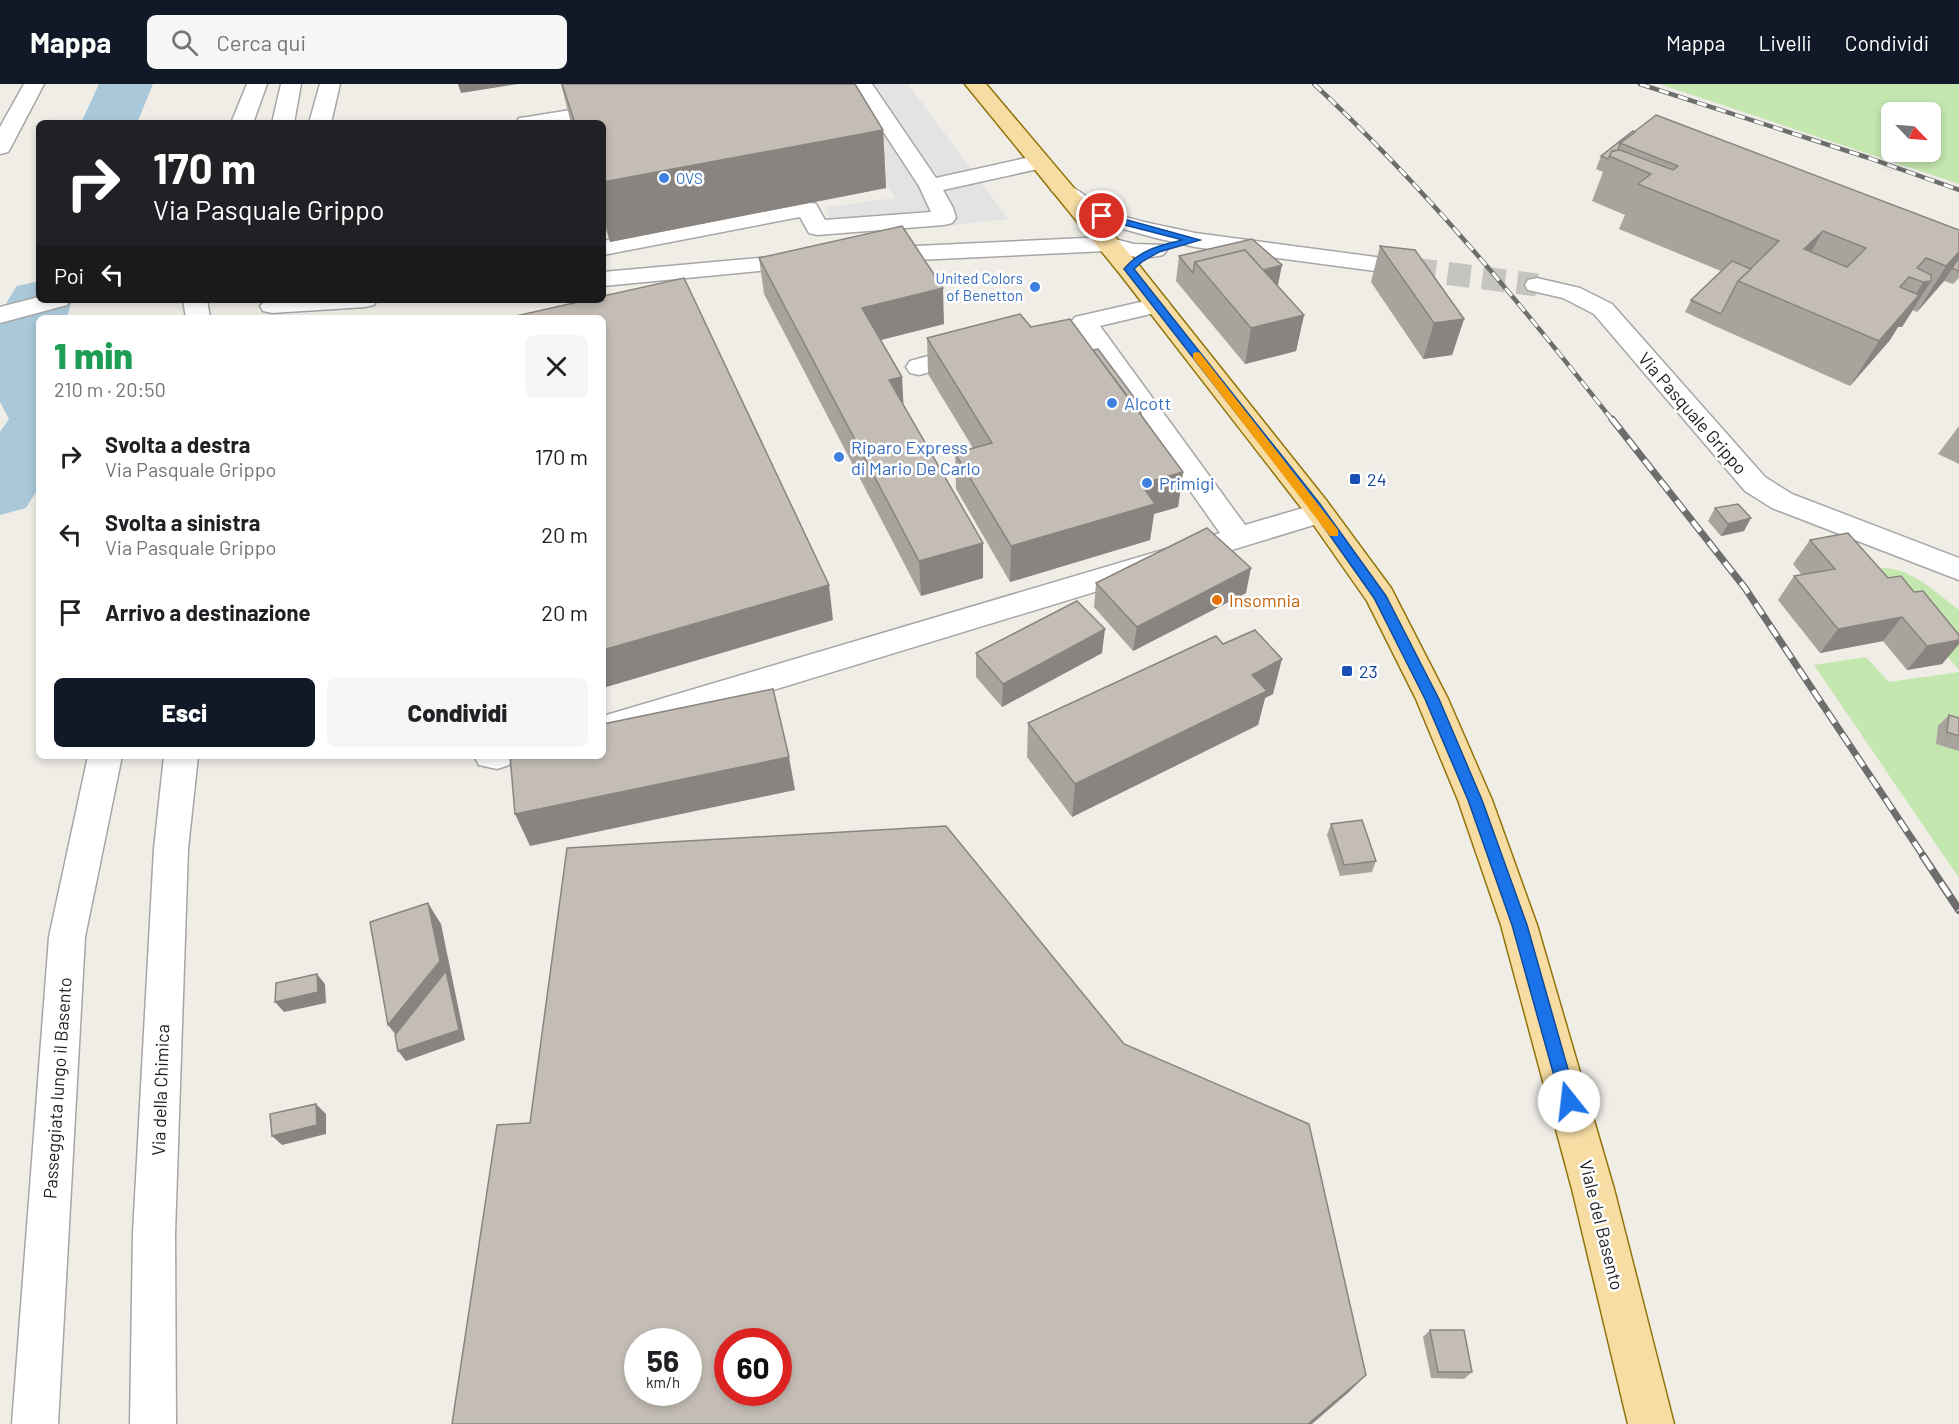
<!DOCTYPE html>
<html lang="it">
<head>
<meta charset="utf-8">
<style>
	:root { --surface:#fff; --page:#f6f6f6; --text:#202124; --muted:#757577; --accent:#111827 }
	body { margin:0; font-family:Barlow,sans-serif; background:var(--page); color:var(--text); height:100vh; display:flex; flex-direction:column; font-size:22px; white-space:nowrap }
	* { box-sizing:border-box; margin:0 }
	p { font-size:20px; color:var(--muted) }
	.icon { flex:none; width:33px; height:33px; fill:none; stroke:currentColor; stroke-width:2; stroke-linecap:round; stroke-linejoin:round }
	.map { position:relative; flex:1; overflow:hidden }
	.side { position:absolute; left:36px; top:231px; width:570px; height:444px; display:flex; flex-direction:column; background:var(--surface); border-radius:9px; box-shadow:0 3px 9px #0003 }
	.side>* { flex:none }
	.guide { position:absolute; left:36px; top:36px; width:570px; height:183px; border-radius:9px; box-shadow:0 3px 9px #0003; background:#202124; color:#fff; overflow:hidden }
	.needle { width:39px; rotate:115deg }
	.controls { position:absolute; left:1881px; top:18px; display:grid; gap:12px }
	.controls a { display:grid; place-items:center; width:60px; height:60px; border-radius:9px; background:var(--surface); box-shadow:0 3px 9px #0003; font-size:30px }
	.speed { position:absolute; left:624px; top:1244px; display:flex; gap:12px; font-size:30px; font-weight:700; text-align:center }
	.speed>* { display:grid; place-content:center; width:78px; height:78px; border-radius:50%; background:var(--surface); box-shadow:0 3px 9px #0003; line-height:1 }
	.speed small { font-size:15px; font-weight:400 }
	.speed .limit { border:9px solid #d22; background:#fff; color:#111 }
	.pin { position:absolute; display:grid; place-items:center; width:51px; height:51px; color:#fff; margin:-26px; border:3px solid #fff; border-radius:50%; box-shadow:0 2px 6px #0007 }
	.me { position:absolute; width:66px; margin:-33px; rotate:344deg; stroke-linejoin:round; filter:drop-shadow(0 0 4px #0008) }
	.turn { display:flex; align-items:center; gap:21px; height:126px; padding:0 18px; font-size:27px }
	.turn .icon { width:78px; height:78px; stroke-width:2.5 }
	.turn b { display:block; font-size:42px; line-height:51px }
	.then { display:flex; align-items:center; height:57px; padding:0 18px; background:#0003; gap:12px; font-size:22px }
	.round { display:grid; place-items:center; flex:none; width:63px; height:63px; border-radius:9px; background:var(--page) }
	.headline { display:flex; align-items:center; justify-content:space-between; height:102px; padding:0 18px }
	h1 { font-size:36px; font-weight:800; line-height:45px; color:#1e9e55 }
	.action { display:flex; gap:12px; margin-top:auto; padding:12px 18px }
	.action a { flex:1; height:69px; border-radius:9px; background:var(--accent); color:#fff; font-size:24px; font-weight:800; line-height:69px; text-align:center }
	.action a+a { background:var(--page); color:var(--text) }
	ul { padding:0; list-style:none }
	li { display:flex; align-items:center; gap:18px; height:78px; padding:0 18px }
	li div { flex:1 }
	li b { display:block; font-size:22px }
	li em { font-style:normal }
	header { display:flex; align-items:center; gap:36px; box-sizing:border-box; height:84px; padding:0 30px; background:var(--accent); color:#fff }
	header strong { font-size:28px }
	nav { display:flex; gap:33px; margin-inline-start:auto; font-size:21px }
	.search { width:420px; height:54px; background:var(--page); display:flex; align-items:center; gap:15px; box-sizing:border-box; padding:0 21px; border-radius:9px; color:var(--muted); font-size:22px }
	.map>svg:first-child { display:block }
	.grass { fill:#c4e6af; fill-rule:evenodd }
	.parking { fill:#e3e3e3 }
	.lines { fill:none; stroke-linecap:round; stroke-linejoin:round }
	.river { fill:#a9c9da; fill-rule:evenodd }
	.minor-tunnel { stroke:#c5c4be; stroke-width:23; stroke-dasharray:23 12; stroke-linecap:butt }
	.minor-casing { stroke:#a6a6a6; stroke-width:3 }
	.major-casing { stroke:#927409; stroke-width:3 }
	.minor { fill:#fff; fill-rule:evenodd }
	.major { fill:#f7dda4; fill-rule:evenodd }
	.rail-far2-casing { stroke:#6d6d6d; stroke-width:4.5 }
	.rail-far1-casing { stroke:#6d6d6d; stroke-width:7 }
	.rail-casing { stroke:#6d6d6d; stroke-width:8 }
	.rail-far2 { stroke:#fff; stroke-width:3; stroke-dasharray:10; stroke-linecap:butt }
	.rail-far1 { stroke:#fff; stroke-width:4.5; stroke-dasharray:13; stroke-linecap:butt }
	.rail { stroke:#fff; stroke-width:5; stroke-dasharray:16; stroke-linecap:butt }
	.wall { fill:#a9a39d }
	.shaded-wall { fill:#89847f }
	.building { fill:#c4bdb6; stroke:#89847f; stroke-width:1.5; fill-rule:evenodd }
	.route { fill:#1a73e8; stroke:#114b97; stroke-width:1.5 }
	.slow { fill:#f59e0b }
	.shop-dot { fill:#3f7fe0; stroke:#fff; stroke-width:2 }
	.transit-dot { fill:#1a4fb4; stroke:#fff; stroke-width:2 }
	.food-dot { fill:#e8710a; stroke:#fff; stroke-width:2 }
	.labels { text-anchor:middle; dominant-baseline:central; stroke-width:5; stroke-linejoin:round; paint-order:stroke }
	.far-shop-label { font-size:15px; fill:#366cbe; stroke:#fff; text-anchor:start }
	.shop-label { font-size:18px; fill:#366cbe; stroke:#fff; text-anchor:start }
	.street-label { font-size:18px; fill:#1f1f1f; stroke:#fff }
	.transit-label { font-size:18px; fill:#164399; stroke:#fff; text-anchor:start }
	.food-label { font-size:18px; fill:#c56008; stroke:#fff; text-anchor:start }
</style>
</head>
<body>
<header>
<strong>Mappa</strong>
<div class="search"><svg class="icon" aria-label="search" viewBox="0 0 24 24"><circle cx="10" cy="10" r="6"/><path d="M15 15l6 6"/></svg>Cerca qui</div>
<nav><a>Mappa</a><a>Livelli</a><a>Condividi</a></nav>
</header>
<div class="map">
<svg width="1959" height="1340" viewBox="0 0 1959 1340">
	<rect width="100%" height="100%" fill="#efede6"/>
	<g class="grass">
		<path d="M 1659,0 L 1959,0 L 1959,100 ZM 1892,28 L 1930,28 L 1930,68 L 1892,68 Z"/>
		<path d="M 1880,484 C 1911,483 1935,508 1959,526 L 1959,586 L 1880,494 Z"/>
		<polygon points="1866,573 1889,598 1959,588 1959,794 1814,581"/>
	</g>
	<polygon class="parking" points="782,0 908,0 1008,135 928,144 918,128 828,136 827,123 895,114 831,6"/>
	<g class="lines">
		<g class="river">
			<polygon points="99,0 153,0 137,39 81,39"/>
			<polygon points="39,197 39,216 72,216 67,234 39,234 39,403 26,424 0,431 0,348 9,335 0,318 0,236 8,216 17,202"/>
		</g>
		<polyline class="minor-tunnel" points="1413,185 1537,201"/>
		<g class="minor-casing">
			<g id="minor">
				<polygon points="24,0 44,0 11,63 8,68 0,70 0,43"/>
				<polygon points="247,0 267,0 253,39 231,39"/>
				<polygon points="281,0 301,0 294,39 272,39"/>
				<polygon points="320,0 340,0 331,39 309,39"/>
				<polygon points="852,0 872,0 936,94 1039,71 1047,73 1050,78 1047,83 943,106 953,124 956,134 952,139 944,141 817,151 809,149 800,133 603,171 603,157 808,118 816,120 825,136 931,128 919,102"/>
				<polygon points="614,19 621,21 625,25 621,29 567,39 516,39 519,34 527,33"/>
				<path d="M 1062,99 C 1078,103 1091,118 1107,126 C 1134,138 1167,142 1195,149 L 1413,178 L 1422,180 L 1425,185 L 1422,190 L 1413,192 L 1195,163 L 1156,154 L 1094,137 L 1076,128 L 1051,106 L 1054,101 Z"/>
				<path d="M 1107,153 L 1134,160 L 1163,161 L 1167,166 L 1163,171 C 1143,176 1126,172 1106,167 L 873,178 L 865,176 L 861,171 L 865,166 L 873,164 Z"/>
				<polygon points="804,170 812,172 816,177 812,182 603,202 603,188"/>
				<polygon points="1537,194 1580,204 1612,220 1765,393 1792,410 1959,474 1959,496 1772,424 1745,407 1594,230 1563,214 1528,206 1525,201 1528,196"/>
				<polygon points="39,213 39,216 70,216 67,221 0,239 0,223"/>
				<polygon points="1158,214 1167,216 1170,221 1167,226 1100,242 1245,441 1320,419 1330,422 1334,429 1330,436 603,658 603,632 1220,449 1071,238 1075,233"/>
				<polygon points="183,216 207,216 210,234 186,234"/>
				<polygon points="266,216 377,216 374,221 365,223 272,229 263,227 260,222"/>
				<polygon points="972,260 981,262 985,268 981,274 919,291 910,289 906,283 910,277"/>
				<polygon points="88,672 122,672 85,853 58,1340 12,1340 49,853"/>
				<polygon points="164,672 198,672 188,765 175,1149 176,1340 130,1340 133,1149 154,765"/>
				<polygon points="474,672 514,672 509,681 497,685 479,681"/>
			</g>
		</g>
		<g class="major-casing">
			<polygon id="major" points="965,0 986,0 1138,180 1326,416 1391,504 1448,615 1492,716 1537,841 1614,1105 1674,1340 1628,1340 1572,1105 1501,841 1458,716 1416,615 1367,517 1306,430 1120,190"/>
		</g>
		<use href="#minor" class="minor"/>
		<use href="#major" class="major"/>
		<g class="rail-far2-casing">
			<g id="rail-far2">
				<path d="M 1314,0 C 1424,102 1520,219 1613,337"/>
				<polyline points="1640,0 1869,74 1959,106"/>
			</g>
		</g>
		<g class="rail-far1-casing">
			<polyline id="rail-far1" points="1612,335 1745,504 1924,773"/>
		</g>
		<g class="rail-casing">
			<polyline id="rail" points="1923,772 1959,826"/>
		</g>
		<use href="#rail-far2" class="rail-far2"/>
		<use href="#rail-far1" class="rail-far1"/>
		<use href="#rail" class="rail"/>
	</g>
	<g class="wall">
		<polygon points="561,0 855,0 883,46 886,104 610,158 603,137 603,39 571,39"/>
		<polygon points="1635,48 1959,146 1959,194 1953,200 1944,197 1917,228 1913,226 1902,243 1898,243 1890,256 1850,302 1715,242 1685,228 1691,216 1721,187 1619,145 1625,131 1592,117 1603,88 1596,85 1601,72"/>
		<polygon points="1380,162 1464,235 1452,271 1423,275 1371,198"/>
		<polygon points="1179,172 1277,202 1304,231 1296,267 1245,280 1176,197"/>
		<polygon points="759,174 944,240 880,256 903,321 983,459 983,494 921,512 764,210"/>
		<polygon points="1031,243 1142,331 1183,388 1178,423 1154,430 1150,456 1010,498 956,405 955,369 973,364 928,290 927,254"/>
		<polygon points="1959,342 1959,380 1938,370"/>
		<polygon points="1715,424 1744,447 1721,452 1708,437"/>
		<polygon points="1810,456 1914,508 1959,551 1959,560 1942,580 1907,586 1883,557 1820,569 1778,516 1794,492 1802,491 1793,480"/>
		<polygon points="1096,499 1246,509 1133,567 1094,523"/>
		<polygon points="976,569 1102,569 1002,623 976,593"/>
		<polygon points="1273,610 1265,614 1258,641 1072,733 1027,673 1028,639"/>
		<polygon points="1949,631 1959,634 1959,667 1936,660 1938,642"/>
		<polygon points="1331,740 1376,777 1372,788 1340,792 1327,751"/>
		<polygon points="1430,1246 1472,1288 1464,1295 1431,1294 1423,1253"/>
	</g>
	<g class="shaded-wall">
		<polygon points="458,0 518,0 461,9"/>
		<polygon points="883,46 886,104 610,158 603,128 603,98"/>
		<polygon points="1823,147 1798,192 1804,165"/>
		<polygon points="1959,168 1959,174 1944,197 1917,228 1946,182"/>
		<polygon points="1282,181 1277,206 1255,189"/>
		<polygon points="1931,197 1902,243 1898,243 1890,256 1850,302 1879,257 1907,225 1923,198"/>
		<polygon points="943,204 944,240 865,260 862,224"/>
		<polygon points="1304,231 1296,267 1245,280 1251,244"/>
		<polygon points="1464,235 1452,271 1423,275 1434,239"/>
		<polygon points="902,293 904,329 889,296"/>
		<polygon points="1142,324 1141,336 1120,329"/>
		<polygon points="1183,388 1178,423 1154,430 1150,456 1010,498 1011,462 1141,400"/>
		<polygon points="1751,434 1744,447 1721,452 1728,440"/>
		<polygon points="983,459 983,494 921,512 919,477"/>
		<polygon points="1251,484 1246,509 1133,567 1137,543"/>
		<polygon points="829,501 833,536 603,604 603,566"/>
		<polygon points="1902,533 1883,557 1820,569 1838,545"/>
		<polygon points="1105,545 1102,569 1002,623 1003,600"/>
		<polygon points="1959,556 1959,560 1942,580 1907,586 1927,562"/>
		<polygon points="1282,575 1273,610 1265,614 1258,641 1072,733 1075,700 1252,591"/>
		<polygon points="789,673 795,706 530,762 515,730"/>
		<polygon points="428,819 441,840 465,956 406,977 398,967 403,960 388,941"/>
		<polygon points="317,890 325,900 326,919 284,928 275,918"/>
		<polygon points="316,1020 326,1030 326,1050 282,1061 272,1052"/>
		<polygon points="1366,1291 1349,1308 1312,1340 1308,1340"/>
	</g>
	<g class="building">
		<polygon points="562,0 855,0 883,46 603,98 603,39 575,39"/>
		<path d="M 1656,31 L 1959,146 L 1959,168 L 1946,182 L 1926,174 L 1917,184 L 1931,191 L 1931,197 L 1923,198 L 1909,193 L 1900,203 L 1919,211 L 1879,257 L 1738,197 L 1779,157 L 1638,100 L 1651,90 L 1609,72 L 1612,67 L 1620,66 L 1673,86 L 1678,82 L 1620,59 ZM 1823,147 L 1866,164 L 1847,183 L 1804,165 Z"/>
		<polygon points="1633,47 1635,48 1620,59 1618,66 1612,67 1608,75 1601,72"/>
		<polygon points="902,142 943,204 862,224 902,293 889,296 983,459 919,477 759,174"/>
		<polygon points="1252,155 1282,181 1263,186 1245,166 1195,178 1193,189 1179,172"/>
		<polygon points="1380,162 1415,166 1464,235 1434,239"/>
		<polygon points="1245,166 1304,231 1251,244 1195,178"/>
		<polygon points="1959,174 1959,187 1952,184"/>
		<polygon points="1732,177 1751,185 1738,197 1721,230 1691,216"/>
		<polygon points="684,194 829,501 603,566 603,234 507,234 587,216 603,216 603,212"/>
		<polygon points="1020,230 1031,243 1070,235 1183,388 1141,400 1155,420 1011,462 955,369 992,359 927,254"/>
		<polygon points="1098,265 1142,324 1137,325 1093,266"/>
		<polygon points="1738,420 1751,434 1728,440 1715,424"/>
		<polygon points="1207,444 1251,484 1137,543 1096,499"/>
		<polygon points="1848,449 1888,494 1901,492 1914,508 1923,507 1959,551 1959,556 1927,562 1902,533 1838,545 1794,492 1835,485 1810,456"/>
		<polygon points="1077,517 1105,545 1003,600 976,569"/>
		<polygon points="1255,546 1282,575 1252,591 1267,607 1075,700 1028,639 1216,552 1223,560"/>
		<polygon points="773,605 789,673 515,730 510,672 603,672 603,637 603,640"/>
		<polygon points="1949,631 1959,634 1959,652 1947,648"/>
		<polygon points="1362,736 1376,777 1344,781 1331,740"/>
		<path d="M 946,742 L 1124,960 L 1309,1040 L 1366,1291 L 1308,1340 L 452,1340 L 497,1041 L 530,1039 L 567,764 ZM 638,1257 L 688,1257 L 688,1308 L 638,1308 ZM 728,1257 L 778,1257 L 778,1308 L 728,1308 Z"/>
		<polygon points="428,819 440,877 388,941 370,838"/>
		<polygon points="446,887 459,946 398,967 395,951"/>
		<polygon points="317,890 318,908 275,918 276,899"/>
		<polygon points="316,1020 317,1041 272,1052 270,1030"/>
		<polygon points="1430,1246 1464,1246 1472,1288 1438,1288"/>
	</g>
	<path class="route" d="M 1102,129 L 1200,156 L 1159,168 L 1143,177 L 1134,185 L 1320,420 L 1386,512 L 1439,615 L 1482,716 L 1527,841 L 1577,1017 L 1574,1022 L 1569,1025 L 1563,1022 L 1561,1017 L 1512,841 L 1468,716 L 1425,615 L 1374,514 L 1312,426 L 1124,185 C 1140,166 1160,161 1183,156 L 1098,134 L 1097,132 Z"/>
	<polygon class="slow" points="1197,268 1200,269 1338,446 1338,452 1330,452 1193,274 1193,269"/>
	<g class="shop-dot">
		<circle cx="664" cy="94" r="6"/>
		<circle cx="1035" cy="203" r="6"/>
		<circle cx="1112" cy="319" r="6"/>
		<circle cx="839" cy="373" r="6"/>
		<circle cx="1147" cy="399" r="6"/>
	</g>
	<g class="transit-dot">
		<rect x="1349" y="389" width="12" height="12" rx="3"/>
		<rect x="1341" y="581" width="12" height="12" rx="3"/>
	</g>
	<circle class="food-dot" cx="1217" cy="516" r="6"/>
	<g class="labels">
		<g class="far-shop-label">
			<text x="676" y="94">OVS</text>
			<text x="1023" y="194" text-anchor="end">United Colors<tspan x="1023" dy="17">of Benetton</tspan></text>
		</g>
		<g class="shop-label">
			<text x="1124" y="319">Alcott</text>
			<text x="851" y="363">Riparo Express<tspan x="851" dy="21">di Mario De Carlo</tspan></text>
			<text x="1159" y="399">Primigi</text>
		</g>
		<g class="street-label">
			<text transform="translate(1693 329) rotate(49)">Via Pasquale Grippo</text>
			<text transform="translate(57 1004) rotate(-86)">Passeggiata lungo il Basento</text>
			<text transform="translate(160 1006) rotate(-88)">Via della Chimica</text>
			<text transform="translate(1602 1141) rotate(76)">Viale del Basento</text>
		</g>
		<g class="transit-label">
			<text x="1367" y="395">24</text>
			<text x="1359" y="587">23</text>
		</g>
		<g class="food-label">
			<text x="1229" y="516">Insomnia</text>
		</g>
	</g>
</svg>
<div class="controls">
<a><svg class="needle" viewBox="-14 -14 28 28"><path d="M0-13l5 13h-10z" fill="#e53935"/><path d="M0 13l5-13h-10z" fill="#757577"/></svg></a>
</div>
<div class="speed"><div>56<small>km/h</small></div><div class="limit">60</div></div>
<div class="pin" style="left:1102px;top:132px;background:#d93025"><svg class="icon" aria-label="arrive" viewBox="0 0 24 24"><path d="M6 21V4h12l-3 4 3 4H6"/></svg></div>
<svg class="me" style="left:1569px;top:1017px" viewBox="-20 -20 40 40"><circle r="19" fill="#fff"/><path d="M0-13L10 11 0 6-10 11z" fill="#1a73e8"/></svg>
<div class="guide">
<div class="turn"><svg class="icon" aria-label="right" viewBox="0 0 24 24"><path d="M7 20v-9h11M14 6l5 5-5 5"/></svg><div><b>170 m</b>Via Pasquale Grippo</div></div>
<div class="then">Poi<svg class="icon" aria-label="left" viewBox="0 0 24 24"><path d="M17 20v-9H6M10 6l-5 5 5 5"/></svg></div>
</div>
<section class="side">
<div class="headline"><div><h1>1 min</h1><p>210 m · 20:50</p></div><a class="round"><svg class="icon" aria-label="close" viewBox="0 0 24 24"><path d="M6 6l12 12M18 6L6 18"/></svg></a></div>
<ul>
<li><svg class="icon" aria-label="right" viewBox="0 0 24 24"><path d="M7 20v-9h11M14 6l5 5-5 5"/></svg><div><b>Svolta a destra</b><p>Via Pasquale Grippo</p></div><em>170 m</em></li>
<li><svg class="icon" aria-label="left" viewBox="0 0 24 24"><path d="M17 20v-9H6M10 6l-5 5 5 5"/></svg><div><b>Svolta a sinistra</b><p>Via Pasquale Grippo</p></div><em>20 m</em></li>
<li><svg class="icon" aria-label="arrive" viewBox="0 0 24 24"><path d="M6 21V4h12l-3 4 3 4H6"/></svg><div><b>Arrivo a destinazione</b></div><em>20 m</em></li>
</ul>
<div class="action"><a>Esci</a><a>Condividi</a></div>
</section>
</div>
</body>
</html>
